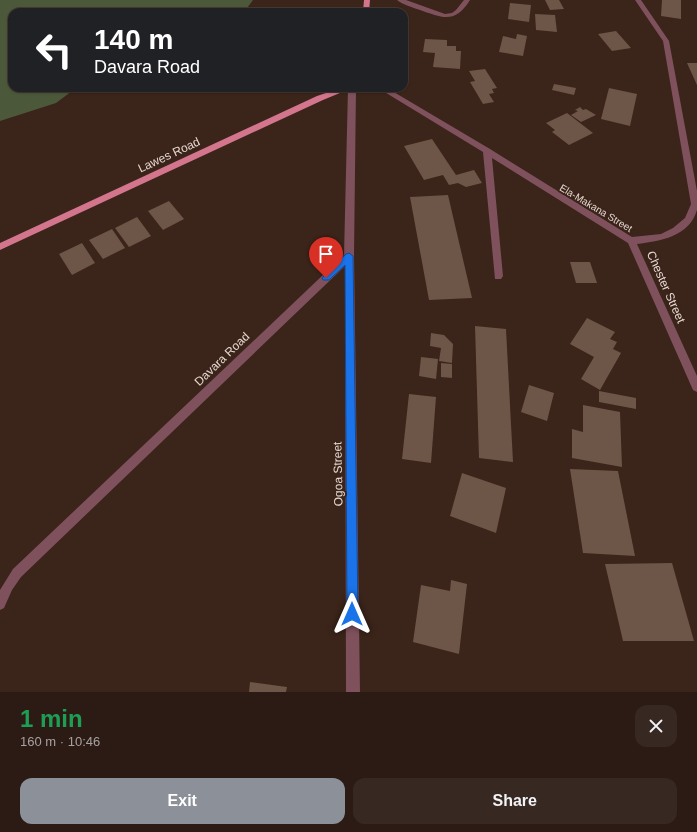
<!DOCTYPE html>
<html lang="en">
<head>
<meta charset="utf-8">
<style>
	:root { --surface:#2c1b14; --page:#382822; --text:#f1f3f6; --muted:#a6a1a0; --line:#483934; --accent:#8c9099 }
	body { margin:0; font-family:Helvetica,sans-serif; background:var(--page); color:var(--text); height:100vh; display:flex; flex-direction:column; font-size:15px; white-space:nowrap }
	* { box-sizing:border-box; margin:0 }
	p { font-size:13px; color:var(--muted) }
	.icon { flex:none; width:22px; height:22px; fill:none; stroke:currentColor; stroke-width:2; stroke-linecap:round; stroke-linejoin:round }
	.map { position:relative; height:692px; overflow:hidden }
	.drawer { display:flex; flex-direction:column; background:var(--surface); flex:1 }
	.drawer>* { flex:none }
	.banner { position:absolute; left:8px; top:8px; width:400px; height:84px; border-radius:12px; box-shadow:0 1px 3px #0004,0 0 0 1px var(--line); background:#202124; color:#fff; overflow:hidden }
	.pin { position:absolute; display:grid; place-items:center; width:34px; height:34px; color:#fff; margin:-41px -17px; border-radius:50% 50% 50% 0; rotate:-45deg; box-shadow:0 0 4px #0007 }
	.pin .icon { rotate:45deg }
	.me { position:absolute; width:44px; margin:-22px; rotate:0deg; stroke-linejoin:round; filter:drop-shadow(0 0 3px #0008) }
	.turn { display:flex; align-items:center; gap:14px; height:84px; padding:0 20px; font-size:18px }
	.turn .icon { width:52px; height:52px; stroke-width:2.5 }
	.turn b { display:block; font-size:28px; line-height:34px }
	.round { display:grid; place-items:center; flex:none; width:42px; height:42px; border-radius:12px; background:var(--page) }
	.headline { display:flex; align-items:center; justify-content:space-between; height:68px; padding:0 20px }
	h1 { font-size:24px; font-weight:600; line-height:30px; color:#1e9e55 }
	.primary-button { display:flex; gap:8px; margin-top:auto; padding:8px 20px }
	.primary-button a { flex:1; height:46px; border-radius:12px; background:var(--accent); color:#fff; font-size:16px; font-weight:600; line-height:46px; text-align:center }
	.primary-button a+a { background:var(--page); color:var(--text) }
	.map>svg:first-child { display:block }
	.green { fill:#4b593a }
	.building { fill:#6d5547 }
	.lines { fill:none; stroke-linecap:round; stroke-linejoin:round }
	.minor { fill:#7f515c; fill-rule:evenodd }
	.major { fill:#d3758d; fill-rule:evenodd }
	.route { fill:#1a73e8; stroke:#114b97 }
	.labels { text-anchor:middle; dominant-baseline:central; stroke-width:4; stroke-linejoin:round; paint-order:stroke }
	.far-street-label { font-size:10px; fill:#e7d8d1; stroke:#3b241a }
	.street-label { font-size:12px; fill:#e7d8d1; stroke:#3b241a }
</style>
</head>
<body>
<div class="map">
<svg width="697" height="692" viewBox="0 0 697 692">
	<rect width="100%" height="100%" fill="#3b241a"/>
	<polygon class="green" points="0,0 253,0 244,12 12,12 12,88 76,88 56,103 0,121"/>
	<g class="building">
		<polygon points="545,0 559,0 564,9 550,10"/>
		<polygon points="662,0 681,0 681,19 661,16"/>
		<polygon points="510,3 531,5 529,22 508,19"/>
		<polygon points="535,14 555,15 557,32 536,30"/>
		<polygon points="616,31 631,48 612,51 598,34"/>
		<polygon points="517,34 527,36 523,56 499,52 503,36 516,39"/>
		<polygon points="425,39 447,40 447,46 456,46 456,51 461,51 460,69 433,67 435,53 423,52"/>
		<polygon points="687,63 697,63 697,85"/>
		<polygon points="485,69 497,88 492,89 494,93 489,94 494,102 483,104 470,82 475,81 469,71"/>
		<polygon points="554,84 576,88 574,95 552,90"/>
		<polygon points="609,88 637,94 630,126 601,119"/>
		<polygon points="580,107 583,110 586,109 596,115 581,122 571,115 578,111 575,110"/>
		<polygon points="567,113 593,133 569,145 552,132 555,130 546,123"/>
		<polygon points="432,139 456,175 474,170 482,183 466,187 458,183 449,185 443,175 424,180 404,146"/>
		<polygon points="448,195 472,298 429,300 410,197"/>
		<polygon points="169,201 184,219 163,230 148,211"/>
		<polygon points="137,217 151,236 129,247 115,228"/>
		<polygon points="112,229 125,248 103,259 89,240"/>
		<polygon points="82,243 95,263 72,275 59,254"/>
		<polygon points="570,262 590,262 597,283 576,283"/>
		<polygon points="587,318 615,332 610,339 617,342 613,349 621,353 600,390 581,379 594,357 570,344"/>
		<polygon points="475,326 506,329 513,462 479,458"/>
		<polygon points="431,333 444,335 453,344 452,363 439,361 441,348 430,346"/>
		<polygon points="421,357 438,359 436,379 419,376"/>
		<polygon points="441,363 452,364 452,378 441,377"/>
		<polygon points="529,385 554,393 547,421 521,412"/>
		<polygon points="599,391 636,398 636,409 599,402"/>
		<polygon points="409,394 436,397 431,463 402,459"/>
		<polygon points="583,405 620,412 622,467 572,458 572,429 583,432"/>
		<polygon points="570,469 618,471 635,556 583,553"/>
		<polygon points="462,473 506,488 496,533 450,516"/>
		<polygon points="672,563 694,641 623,641 605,564"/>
		<polygon points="451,580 467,584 459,654 413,642 421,585 450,591"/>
		<polygon points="250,682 287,687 286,692 249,692"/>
	</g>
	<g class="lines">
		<g class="minor">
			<path d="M 397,0 L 406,0 L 445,14 L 452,13 L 456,10 L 464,0 L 470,0 C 455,24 443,18 420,10 C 412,7 403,5 397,0 Z"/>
			<path d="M 635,0 L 641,0 L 669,41 L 697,191 C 697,197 697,204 697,210 C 689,237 660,241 637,244 L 697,376 L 697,392 L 693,390 L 628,243 L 492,158 L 503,276 L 501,279 L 495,279 L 483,152 L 378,88 L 387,88 L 490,149 L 632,237 L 661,234 L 673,228 L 685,218 L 691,204 L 663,41 Z"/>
			<polygon points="348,88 356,88 354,256 360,692 346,692 345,266 21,577 12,590 4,608 0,610 0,590 13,569 344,255"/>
		</g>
		<g class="major">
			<polygon points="364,0 370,0 369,12 363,12"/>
			<polygon points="341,88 352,88 323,100 0,250 0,243 317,96"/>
		</g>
	</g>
	<polygon class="route" points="349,253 353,256 358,614 357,618 352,620 348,618 347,614 345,265 329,280 323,280 322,278 346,254"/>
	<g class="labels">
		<g class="far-street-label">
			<text transform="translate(596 208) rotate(31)">Ela-Makana Street</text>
		</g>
		<g class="street-label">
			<text transform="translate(169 155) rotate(-25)">Lawes Road</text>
			<text transform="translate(666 287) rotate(66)">Chester Street</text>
			<text transform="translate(222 359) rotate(-44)">Davara Road</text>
			<text transform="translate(338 474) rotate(-91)">Ogoa Street</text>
		</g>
	</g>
</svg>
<div class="pin" style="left:326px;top:278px;background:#d93025"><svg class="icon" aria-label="arrive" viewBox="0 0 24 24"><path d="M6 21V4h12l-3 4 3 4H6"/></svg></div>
<svg class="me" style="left:352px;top:614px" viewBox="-20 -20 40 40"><path d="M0-17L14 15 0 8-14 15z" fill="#1a73e8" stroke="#fff" stroke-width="4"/></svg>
<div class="banner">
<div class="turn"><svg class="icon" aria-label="left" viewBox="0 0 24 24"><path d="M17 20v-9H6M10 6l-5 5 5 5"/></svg><div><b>140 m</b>Davara Road</div></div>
</div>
</div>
<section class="drawer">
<div class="headline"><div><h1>1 min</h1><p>160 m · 10:46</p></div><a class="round"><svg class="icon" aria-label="close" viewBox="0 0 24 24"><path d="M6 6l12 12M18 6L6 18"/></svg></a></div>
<div class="primary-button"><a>Exit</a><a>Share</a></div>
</section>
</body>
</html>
